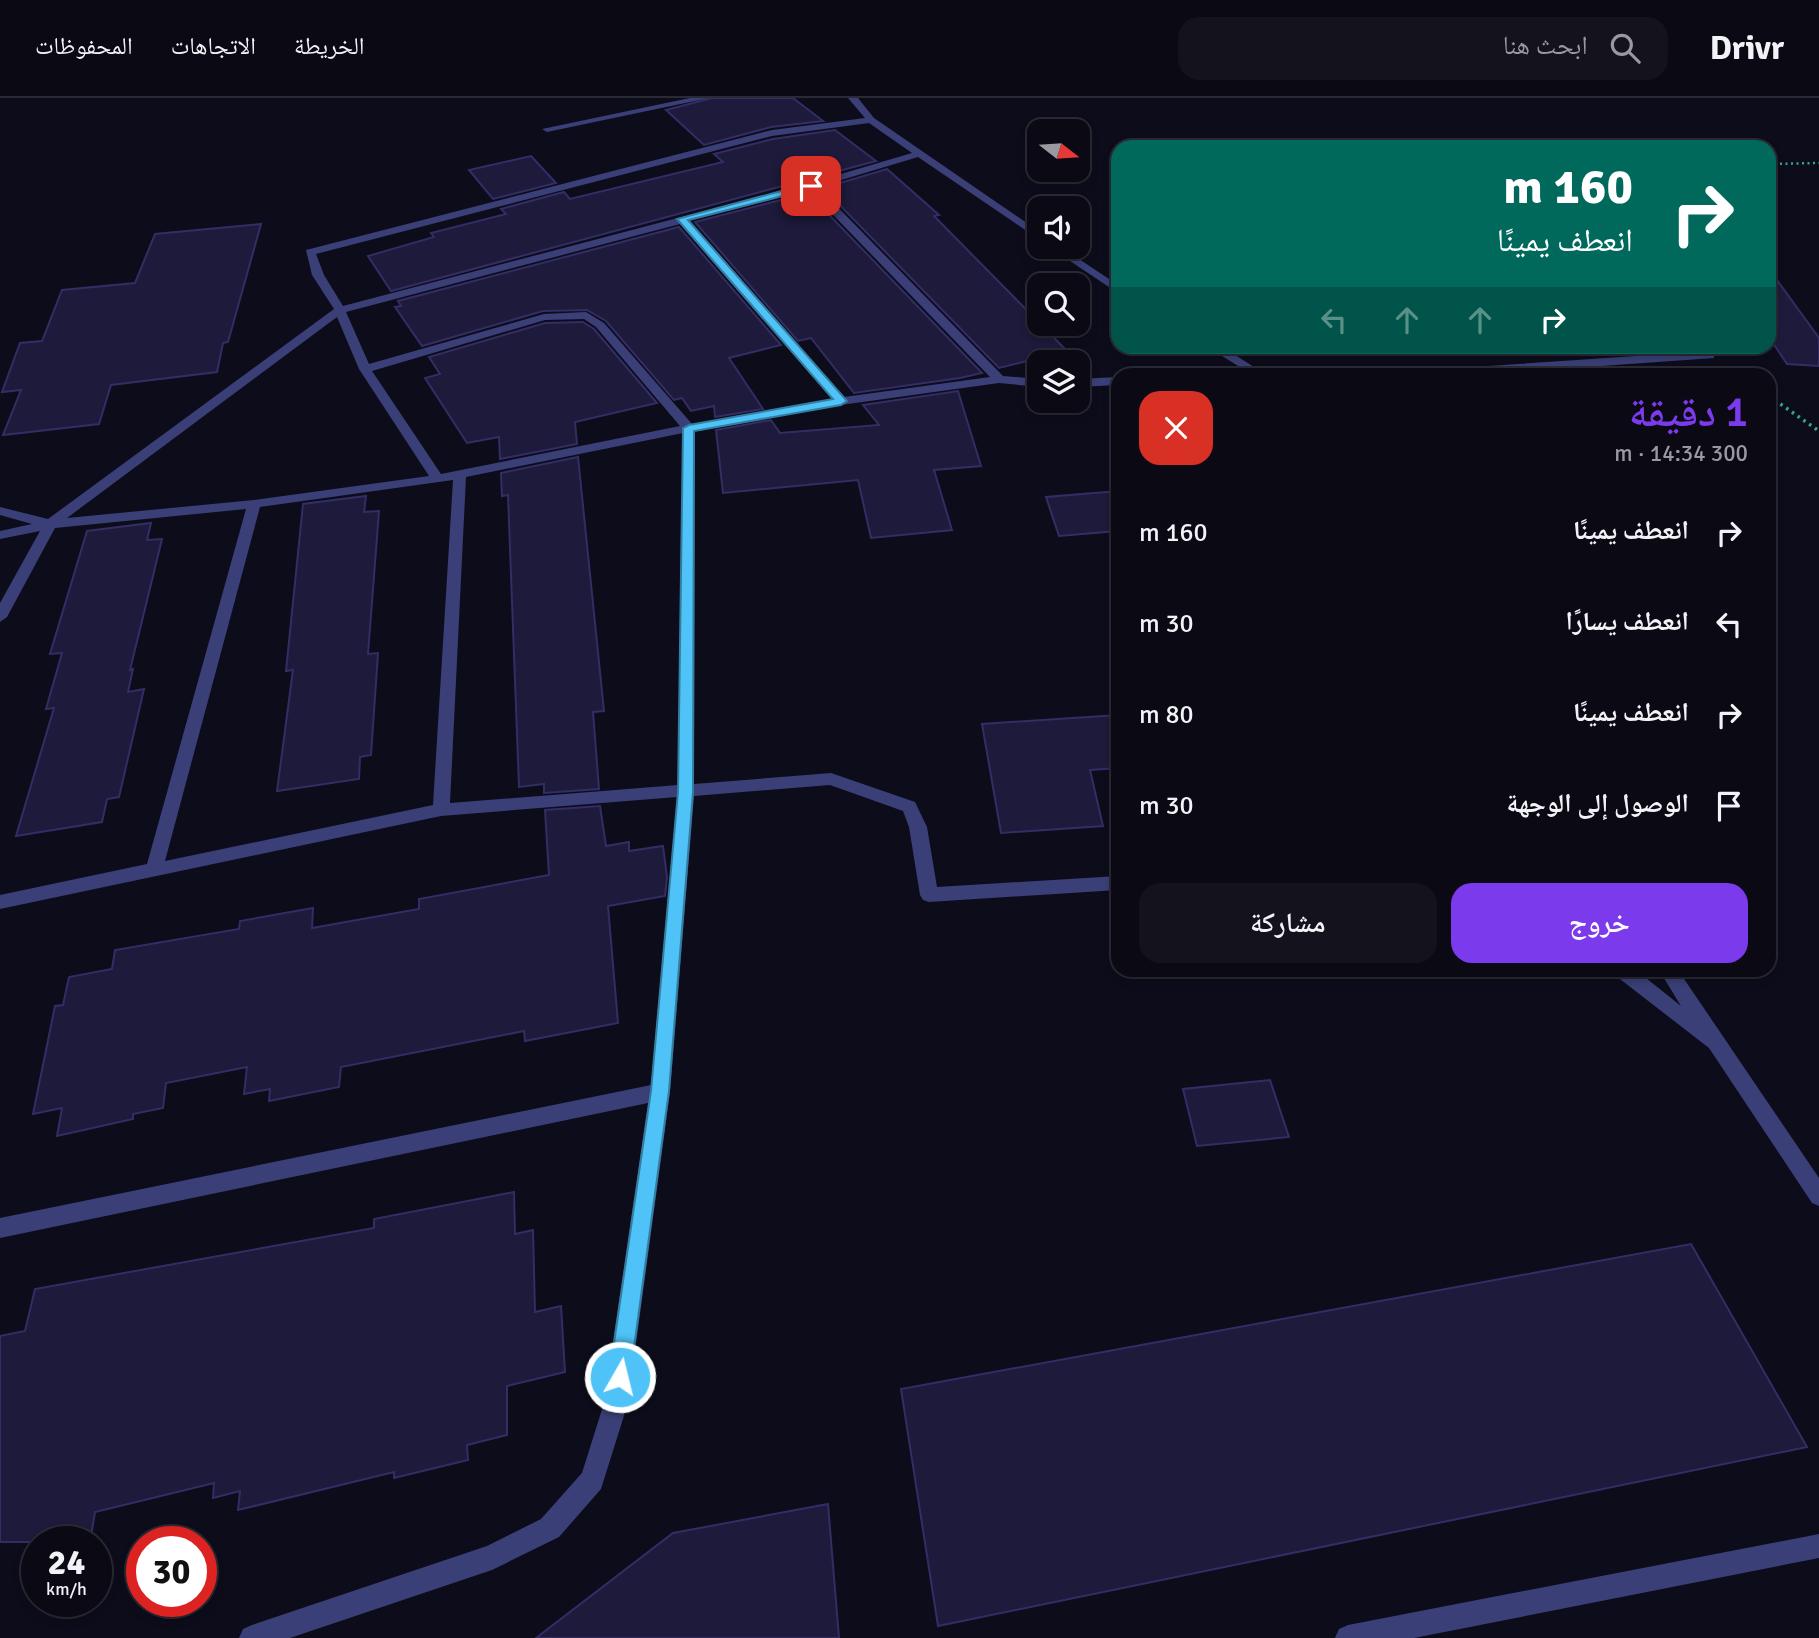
<!DOCTYPE html>
<html lang="ar">
<head>
<meta charset="utf-8">
<style>
	:root { --surface:#0a0914; --page:#13121d; --text:#f1f3f6; --muted:#999aa0; --line:#2a2a34; --accent:#7c3aed }
	body { margin:0; font-family:Signika,"Noto Naskh Arabic",sans-serif; background:var(--page); color:var(--text); direction:rtl; height:100vh; display:flex; flex-direction:column; font-size:26px; white-space:nowrap }
	* { box-sizing:border-box; margin:0 }
	p { font-size:23px; color:var(--muted) }
	.icon { flex:none; width:38px; height:38px; fill:none; stroke:currentColor; stroke-width:2; stroke-linecap:round; stroke-linejoin:round }
	.map { position:relative; flex:1; overflow:hidden; direction:ltr }
	.panel { position:absolute; left:1111px; top:270px; width:665px; height:609px; display:flex; flex-direction:column; background:var(--surface); border-radius:21px; box-shadow:0 4px 10px #0003,0 0 0 2px var(--line); direction:rtl }
	.panel>* { flex:none }
	.hud { position:absolute; left:1111px; top:42px; width:665px; height:214px; border-radius:21px; box-shadow:0 4px 10px #0003,0 0 0 2px var(--line); direction:rtl; background:#00695c; color:#fff; overflow:hidden }
	.needle { width:46px; rotate:107deg }
	.buttons { position:absolute; left:1027px; top:21px; display:grid; gap:14px }
	.buttons a { display:grid; place-items:center; width:63px; height:63px; border-radius:14px; background:var(--surface); box-shadow:0 4px 10px #0003,0 0 0 2px var(--line); font-size:35px }
	.speed { position:absolute; left:21px; top:1428px; display:flex; gap:14px; font-size:35px; font-weight:700; text-align:center }
	.speed>* { display:grid; place-content:center; width:91px; height:91px; border-radius:50%; background:var(--surface); box-shadow:0 4px 10px #0003,0 0 0 2px var(--line); line-height:1 }
	.speed small { font-size:18px; font-weight:400 }
	.speed .limit { border:10px solid #d22; background:#fff; color:#111 }
	.pin { position:absolute; display:grid; place-items:center; width:60px; height:60px; color:#fff; margin:-30px; border-radius:14px; box-shadow:0 4px 10px #0006 }
	.me { position:absolute; width:77px; margin:-38px; rotate:8deg; stroke-linejoin:round; filter:drop-shadow(0 0 5px #0008) }
	.turn { display:flex; align-items:center; gap:24px; height:147px; padding:0 28px; font-size:32px }
	.turn .icon { width:91px; height:91px; stroke-width:2.5 }
	.turn b { display:block; font-size:49px; line-height:60px }
	.lanes { display:flex; align-items:center; height:66px; padding:0 28px; background:#0003; justify-content:center; gap:35px; direction:ltr }
	.lanes .off { opacity:.35 }
	.round { display:grid; place-items:center; flex:none; width:74px; height:74px; border-radius:21px; background:var(--page) }
	.headline { display:flex; align-items:center; justify-content:space-between; height:119px; padding:0 28px }
	h1 { font-size:42px; font-weight:600; line-height:52px; color:var(--accent) }
	.action { display:flex; gap:14px; margin-top:auto; padding:14px 28px }
	.action a { flex:1; height:80px; border-radius:21px; background:var(--accent); color:#fff; font-size:28px; font-weight:600; line-height:80px; text-align:center }
	.action a+a { background:var(--page); color:var(--text) }
	ul { padding:0; list-style:none }
	li { display:flex; align-items:center; gap:21px; height:91px; padding:0 28px }
	li div { flex:1 }
	li b { display:block; font-size:26px }
	li em { font-style:normal }
	header { display:flex; align-items:center; gap:42px; box-sizing:border-box; height:98px; padding:0 35px; background:var(--surface); border-bottom:2px solid var(--line) }
	header strong { font-size:33px }
	nav { display:flex; gap:38px; margin-inline-start:auto; font-size:24px }
	.search { width:490px; height:63px; background:var(--page); display:flex; align-items:center; gap:18px; box-sizing:border-box; padding:0 24px; border-radius:21px; color:var(--muted); font-size:26px }
	.map>svg:first-child { display:block }
	.building { fill:#1d1a3b; stroke:#332d65; stroke-width:2 }
	.lines { fill:none; stroke-linecap:round; stroke-linejoin:round }
	.path-far1 { stroke:#35a592; stroke-width:2.5; stroke-dasharray:2 3.5; stroke-linecap:butt }
	.path { stroke:#35a592; stroke-width:3.5; stroke-dasharray:2.5 4.5; stroke-linecap:butt }
	.street { fill:#3a3f77; fill-rule:evenodd }
	.route { fill:#4fc3f7; stroke:#337fa1; stroke-width:2 }
</style>
</head>
<body>
<header>
<strong>Drivr</strong>
<div class="search"><svg class="icon" aria-label="search" viewBox="0 0 24 24"><circle cx="10" cy="10" r="6"/><path d="M15 15l6 6"/></svg>ابحث هنا</div>
<nav><a>الخريطة</a><a>الاتجاهات</a><a>المحفوظات</a></nav>
</header>
<div class="map">
<svg width="1819" height="1540" viewBox="0 0 1819 1540">
	<rect width="100%" height="100%" fill="#0d0c1b"/>
	<g class="building">
		<polygon points="712,0 793,0 823,23 771,29 704,47 666,12"/>
		<polygon points="835,32 876,63 391,193 368,158 434,139 431,135 506,116 501,111 564,94 570,101 723,64 714,56 773,41"/>
		<polygon points="531,58 556,85 493,101 469,72"/>
		<polygon points="887,71 939,117 934,118 1067,253 999,270 823,90"/>
		<polygon points="808,95 982,275 960,280 854,295 811,240 798,243 695,124"/>
		<polygon points="261,126 228,244 223,245 217,274 111,287 99,326 3,337 21,292 2,294 20,245 42,243 62,192 135,185 155,136"/>
		<polygon points="679,129 781,247 729,260 763,311 715,319 714,308 691,313 682,300 674,302 606,223 587,212 543,213 422,248 395,209 401,208 398,203"/>
		<polygon points="1769,171 1819,240 1819,268 1787,266 1769,239"/>
		<polygon points="583,224 594,231 657,305 575,324 577,346 500,361 499,339 467,345 425,280 440,276 429,259 545,225"/>
		<polygon points="958,293 981,368 934,372 952,432 871,440 858,382 723,395 716,332 771,322 780,335 879,327 863,307"/>
		<polygon points="578,359 604,613 593,614 599,691 544,695 544,686 519,689 508,397 502,398 501,375"/>
		<polygon points="1118,393 1118,433 1059,438 1046,399"/>
		<polygon points="366,398 364,414 379,413 368,556 378,555 371,657 360,659 359,681 277,693 293,572 286,573 303,406"/>
		<polygon points="151,425 147,442 162,441 130,572 133,571 128,594 144,591 119,699 107,701 102,724 16,738 54,610 46,611 62,555 50,556 87,433"/>
		<polygon points="1118,617 1118,670 1090,672 1103,728 1001,735 982,626"/>
		<polygon points="600,708 606,748 629,744 629,753 663,748 667,779 665,798 608,808 618,925 525,943 524,933 341,969 339,989 269,1003 270,991 244,996 247,969 166,985 163,1010 133,1016 133,1021 57,1038 62,1010 33,1016 55,908 63,907 69,879 112,871 115,852 239,831 240,823 313,810 312,830 419,811 419,801 549,777 545,712"/>
		<polygon points="1270,982 1289,1039 1197,1048 1183,991"/>
		<polygon points="514,1094 515,1136 533,1132 535,1214 561,1208 565,1274 507,1288 507,1337 467,1347 468,1362 394,1380 394,1374 238,1412 240,1393 213,1400 214,1385 95,1414 90,1444 0,1444 0,1238 25,1233 35,1191 374,1130 374,1121"/>
		<polygon points="1691,1146 1807,1349 938,1528 901,1291"/>
		<polygon points="828,1406 839,1540 536,1540 673,1435"/>
	</g>
	<g class="lines">
		<polyline class="path-far1" points="1769,66 1819,65"/>
		<polyline class="path" points="1769,298 1819,333"/>
		<g class="street">
			<polygon points="690,0 709,0 547,34 542,31"/>
			<path d="M 848,0 L 858,0 L 874,20 L 1040,134 L 1040,142 L 918,59 L 818,89 L 1003,278 L 1040,281 L 1040,289 L 999,285 L 841,307 L 695,333 L 694,686 L 831,675 L 915,704 L 927,729 L 937,789 L 1118,778 L 1118,792 L 929,804 L 923,802 L 920,797 L 909,729 L 903,713 L 830,687 L 694,698 L 670,994 L 628,1305 L 601,1391 L 559,1439 L 492,1472 L 290,1540 L 239,1540 L 243,1531 L 252,1527 L 487,1448 L 541,1421 L 582,1375 L 604,1305 L 648,1005 L 0,1140 L 0,1120 L 651,987 L 677,699 L 441,718 L 0,811 L 0,797 L 147,766 L 246,411 L 55,430 L 7,519 L 0,524 L 0,505 L 40,433 L 0,441 L 0,433 L 32,426 L 0,417 L 0,409 L 48,421 L 334,211 L 312,177 L 306,152 L 772,32 L 865,20 ZM 869,25 L 912,55 L 807,86 L 343,208 L 324,177 L 316,156 L 772,38 ZM 809,92 L 990,279 L 844,299 L 690,123 ZM 680,126 L 832,301 L 692,326 L 604,225 L 586,214 L 544,216 L 369,266 L 346,214 ZM 337,219 L 359,271 L 429,378 L 254,402 L 67,420 ZM 584,221 L 596,229 L 680,328 L 441,376 L 372,273 L 545,222 ZM 683,335 L 678,687 L 450,705 L 466,379 ZM 453,382 L 433,707 L 165,763 L 260,409 Z"/>
			<polygon points="1049,149 1061,149 1118,187 1118,195"/>
			<polygon points="1206,248 1221,248 1265,276 1251,276"/>
			<polygon points="1710,253 1714,254 1714,260 1488,276 1336,276 1342,272 1488,268"/>
			<polygon points="1118,279 1118,287 1078,289 1078,281"/>
			<polygon points="1614,872 1636,872 1681,908 1659,872 1678,872 1819,1080 1819,1108 1812,1105 1709,950 1616,878"/>
			<polygon points="1819,1436 1819,1460 1414,1540 1335,1540 1339,1531 1348,1527"/>
		</g>
	</g>
	<polygon class="route" points="811,85 814,86 814,90 688,122 847,303 841,307 694,333 693,694 669,993 630,1279 627,1287 620,1290 612,1287 609,1279 651,993 678,694 683,330 689,327 833,301 677,121"/>
</svg>
<div class="buttons">
<a><svg class="needle" viewBox="-14 -14 28 28"><path d="M0-13l5 13h-10z" fill="#e53935"/><path d="M0 13l5-13h-10z" fill="#999aa0"/></svg></a>
<a><svg class="icon" aria-label="sound" viewBox="0 0 24 24"><path d="M4 9h4l5-4v14l-5-4H4zM17 9q2 3 0 6"/></svg></a>
<a><svg class="icon" aria-label="search" viewBox="0 0 24 24"><circle cx="10" cy="10" r="6"/><path d="M15 15l6 6"/></svg></a>
<a><svg class="icon" aria-label="layers" viewBox="0 0 24 24"><path d="M12 4l9 5-9 5-9-5zM3 14l9 5 9-5"/></svg></a>
</div>
<div class="speed"><div>24<small>km/h</small></div><div class="limit">30</div></div>
<div class="pin" style="left:811px;top:88px;background:#d93025"><svg class="icon" aria-label="arrive" viewBox="0 0 24 24"><path d="M6 21V4h12l-3 4 3 4H6"/></svg></div>
<svg class="me" style="left:620px;top:1279px" viewBox="-20 -20 40 40"><circle r="17" fill="#4fc3f7" stroke="#fff" stroke-width="3"/><path d="M0-11L8 9 0 5-8 9z" fill="#fff"/></svg>
<div class="hud">
<div class="turn"><svg class="icon" aria-label="right" viewBox="0 0 24 24"><path d="M7 20v-9h11M14 6l5 5-5 5"/></svg><div><b>160 m</b>انعطف يمينًا</div></div>
<div class="lanes"><svg class="icon off" aria-label="left" viewBox="0 0 24 24"><path d="M17 20v-9H6M10 6l-5 5 5 5"/></svg><svg class="icon off" aria-label="ahead" viewBox="0 0 24 24"><path d="M12 20V5M6 11l6-6 6 6"/></svg><svg class="icon off" aria-label="ahead" viewBox="0 0 24 24"><path d="M12 20V5M6 11l6-6 6 6"/></svg><svg class="icon" aria-label="right" viewBox="0 0 24 24"><path d="M7 20v-9h11M14 6l5 5-5 5"/></svg></div>
</div>
<section class="panel">
<div class="headline"><div><h1>1 دقيقة</h1><p>300 m · 14:34</p></div><a class="round" style="background:#d93025;color:#fff"><svg class="icon" aria-label="close" viewBox="0 0 24 24"><path d="M6 6l12 12M18 6L6 18"/></svg></a></div>
<ul>
<li><svg class="icon" aria-label="right" viewBox="0 0 24 24"><path d="M7 20v-9h11M14 6l5 5-5 5"/></svg><div><b>انعطف يمينًا</b></div><em>160 m</em></li>
<li><svg class="icon" aria-label="left" viewBox="0 0 24 24"><path d="M17 20v-9H6M10 6l-5 5 5 5"/></svg><div><b>انعطف يسارًا</b></div><em>30 m</em></li>
<li><svg class="icon" aria-label="right" viewBox="0 0 24 24"><path d="M7 20v-9h11M14 6l5 5-5 5"/></svg><div><b>انعطف يمينًا</b></div><em>80 m</em></li>
<li><svg class="icon" aria-label="arrive" viewBox="0 0 24 24"><path d="M6 21V4h12l-3 4 3 4H6"/></svg><div><b>الوصول إلى الوجهة</b></div><em>30 m</em></li>
</ul>
<div class="action"><a>خروج</a><a>مشاركة</a></div>
</section>
</div>
</body>
</html>
